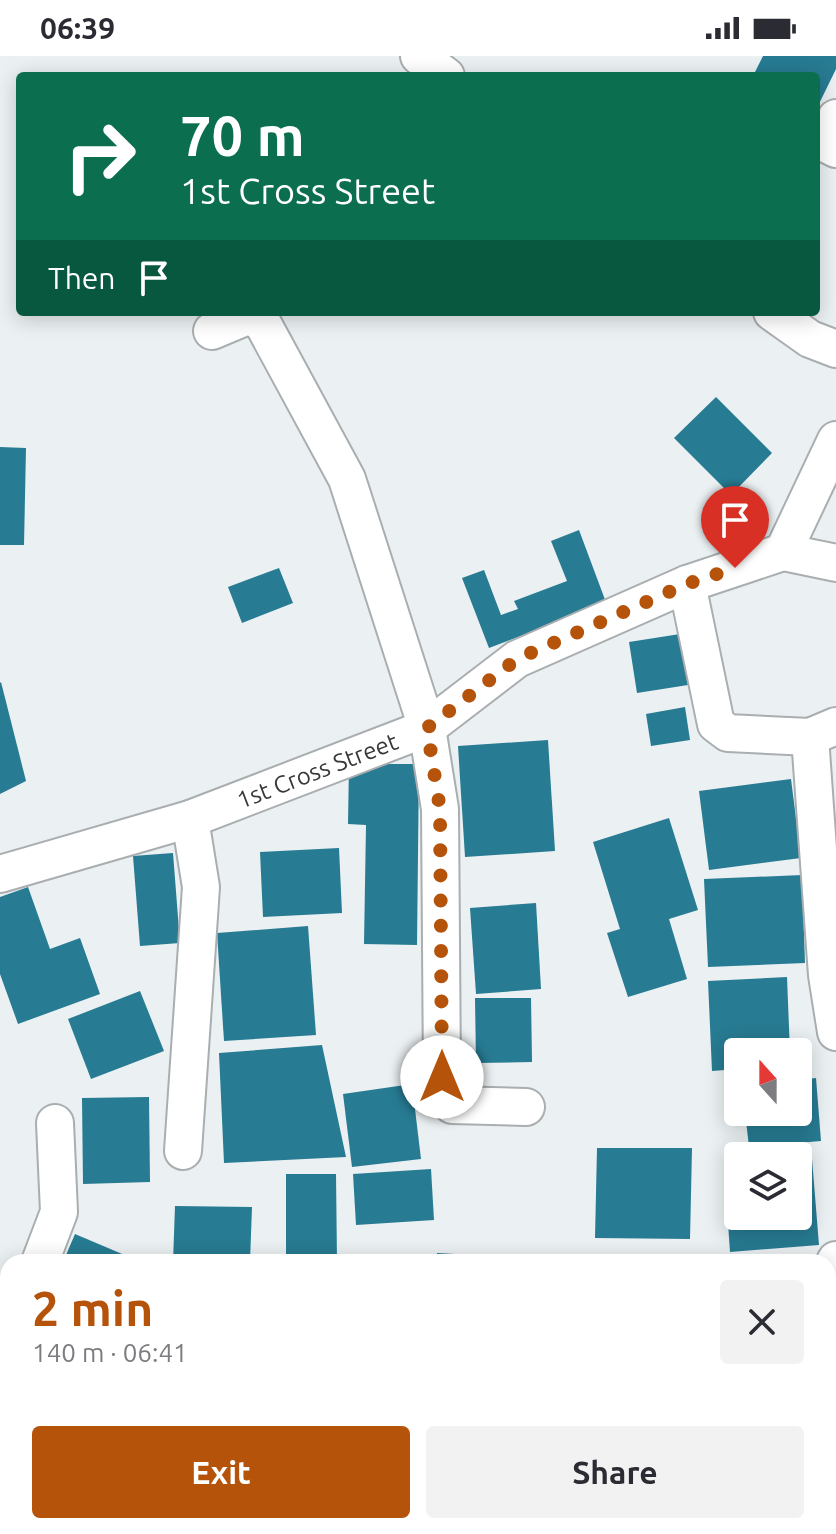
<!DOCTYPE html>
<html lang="en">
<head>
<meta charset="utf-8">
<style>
	:root { --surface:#fff; --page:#f2f2f3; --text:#2b2b33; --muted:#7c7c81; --accent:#b45309 }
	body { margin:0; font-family:Ubuntu,sans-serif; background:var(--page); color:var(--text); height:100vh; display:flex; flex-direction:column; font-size:30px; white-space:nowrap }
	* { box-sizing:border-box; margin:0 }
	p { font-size:26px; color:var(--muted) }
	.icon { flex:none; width:44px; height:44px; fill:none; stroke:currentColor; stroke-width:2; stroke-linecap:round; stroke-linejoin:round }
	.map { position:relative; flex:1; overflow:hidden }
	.details { position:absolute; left:0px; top:1198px; width:836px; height:280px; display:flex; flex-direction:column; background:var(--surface); border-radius:24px 24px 0 0; box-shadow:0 4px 20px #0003 }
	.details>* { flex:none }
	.hud { position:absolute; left:16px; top:16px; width:804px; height:244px; border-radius:8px; box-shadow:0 4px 20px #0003; background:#0b6e4f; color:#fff; overflow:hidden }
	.needle { width:52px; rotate:339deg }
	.fabs { position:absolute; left:724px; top:982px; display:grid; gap:16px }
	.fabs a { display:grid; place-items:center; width:88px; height:88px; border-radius:8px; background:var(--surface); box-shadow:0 4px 20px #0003; font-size:40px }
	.pin { position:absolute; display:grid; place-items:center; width:68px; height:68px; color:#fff; margin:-82px -34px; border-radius:50% 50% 50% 0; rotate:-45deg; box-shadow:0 0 8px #0007 }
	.pin .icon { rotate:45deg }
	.me { position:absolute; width:88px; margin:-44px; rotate:0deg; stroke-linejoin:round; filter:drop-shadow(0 0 6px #0008) }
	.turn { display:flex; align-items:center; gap:28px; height:168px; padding:0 32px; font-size:36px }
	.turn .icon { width:104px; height:104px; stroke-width:2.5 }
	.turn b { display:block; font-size:56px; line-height:68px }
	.then { display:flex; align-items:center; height:76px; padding:0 32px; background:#0003; gap:16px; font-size:30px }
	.round { display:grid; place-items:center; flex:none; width:84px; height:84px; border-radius:8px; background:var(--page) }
	.headline { display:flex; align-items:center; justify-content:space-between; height:136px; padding:0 32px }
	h1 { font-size:48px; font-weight:700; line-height:60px; color:var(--accent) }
	.primary-button { display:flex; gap:16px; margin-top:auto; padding:16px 32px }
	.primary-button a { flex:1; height:92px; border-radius:8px; background:var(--accent); color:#fff; font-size:32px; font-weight:700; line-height:92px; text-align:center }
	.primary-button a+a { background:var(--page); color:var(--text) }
	.status { display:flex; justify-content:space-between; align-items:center; height:56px; padding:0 40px; background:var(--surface); direction:ltr }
	.status svg { height:22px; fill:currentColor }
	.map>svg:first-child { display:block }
	.building { fill:#277b92 }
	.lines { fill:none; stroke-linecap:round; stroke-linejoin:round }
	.minor-casing { stroke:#a9aeb0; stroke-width:40 }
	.minor { stroke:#fff; stroke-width:36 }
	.route { stroke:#b45309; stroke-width:14; stroke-dasharray:0 25.2 }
	.labels { text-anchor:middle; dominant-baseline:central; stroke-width:8; stroke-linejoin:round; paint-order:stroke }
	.street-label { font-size:24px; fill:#373939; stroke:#fff }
</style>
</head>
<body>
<div class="status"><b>06:39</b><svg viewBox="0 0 49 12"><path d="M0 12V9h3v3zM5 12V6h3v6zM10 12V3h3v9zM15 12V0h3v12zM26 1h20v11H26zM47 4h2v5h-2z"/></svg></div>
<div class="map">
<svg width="836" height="1478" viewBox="0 0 836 1478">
	<rect width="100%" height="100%" fill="#ebf0f2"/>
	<g class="building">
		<polygon points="763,0 836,0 836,13 816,54 816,20 753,20"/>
		<polygon points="716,341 772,397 731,439 674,382"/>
		<polygon points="0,391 26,392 24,489 0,489"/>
		<polygon points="579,474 607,549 532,592 526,578 489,592 462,522 484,514 501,559 518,553 514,545 567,525 551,485"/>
		<polygon points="279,512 293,547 242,567 228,531"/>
		<polygon points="680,578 688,629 637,637 629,586"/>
		<polygon points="1,626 26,725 0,738 0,627"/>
		<polygon points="685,651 690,684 651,690 646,658"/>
		<polygon points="548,684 555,795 465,801 458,690"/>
		<polygon points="349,708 419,708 417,889 364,888 366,769 348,768"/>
		<polygon points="791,723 801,802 709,814 699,735"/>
		<polygon points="669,762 698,854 669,863 687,923 628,941 607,877 620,873 593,786"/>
		<polygon points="339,792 342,857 263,861 260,796"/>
		<polygon points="173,797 180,887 140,890 133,800"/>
		<polygon points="802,819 805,907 708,911 704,823"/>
		<polygon points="28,831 50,893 80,882 100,938 18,968 0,918 0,841"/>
		<polygon points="536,847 541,933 476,938 470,852"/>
		<polygon points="308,870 316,979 224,985 217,877"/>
		<polygon points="787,921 790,996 738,996 738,1013 712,1015 708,925"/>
		<polygon points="140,935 164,995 91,1023 68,963"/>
		<polygon points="475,942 531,942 532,1006 476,1007"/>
		<polygon points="322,989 346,1101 224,1107 219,997"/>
		<polygon points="816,1022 821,1085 749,1091 745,1056 798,1056 798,1024"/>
		<polygon points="412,1028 421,1103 352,1111 343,1038"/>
		<polygon points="149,1041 150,1126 83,1128 82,1042"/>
		<polygon points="597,1092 692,1092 690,1183 595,1182"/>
		<polygon points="812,1103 819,1189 730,1196 724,1110 738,1109 738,1160 798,1160 798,1104"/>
		<polygon points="431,1113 434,1164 356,1169 353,1118"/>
		<polygon points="286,1118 336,1118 337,1206 286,1206"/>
		<polygon points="175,1150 252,1151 250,1206 173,1206"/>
		<polygon points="75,1178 141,1206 63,1206"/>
		<polygon points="437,1197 509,1201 509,1206 437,1206"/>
		<polygon points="7,1430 8,1470 50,1470 48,1478 0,1478"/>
		<polygon points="163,1470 186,1470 220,1478 161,1478"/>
		<polygon points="256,1470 323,1470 321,1478 254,1478"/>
		<polygon points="381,1470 399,1470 433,1475 432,1478 380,1478"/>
		<polygon points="506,1470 571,1470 569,1478 505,1478"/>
		<polygon points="608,1470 621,1470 656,1478 606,1478"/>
	</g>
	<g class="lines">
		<g class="minor-casing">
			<g id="minor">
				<polyline points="419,0 446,20"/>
				<polyline points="836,62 824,87 836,93"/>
				<polyline points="772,256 810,283 836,293"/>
				<polyline points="212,275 250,259 263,268 347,423 427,672 440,753 442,1021 452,1049 526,1051"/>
				<polyline points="783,496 836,384"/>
				<polyline points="687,528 716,668 728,677 810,681 836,670"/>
				<polyline points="810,681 827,919 836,976"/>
				<path id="s1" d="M 0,818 L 190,763 L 427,672 L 517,603 L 687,528 L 783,496 L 836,507"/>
				<polyline points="183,1095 201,831 190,763"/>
				<polyline points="40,1206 59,1156 55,1067"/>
				<polyline points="828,1219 836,1204"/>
				<polyline points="0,1386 8,1387"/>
				<polyline points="355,1478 355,1476"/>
				<polyline points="748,1478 749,1470"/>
			</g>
		</g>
		<use href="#minor" class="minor"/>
	</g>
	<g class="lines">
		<polyline class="route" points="442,1021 440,753 427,672 517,603 687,528 735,512"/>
	</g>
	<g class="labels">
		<g class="street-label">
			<text stroke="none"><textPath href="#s1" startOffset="334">1st Cross Street</textPath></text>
		</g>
	</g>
</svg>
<div class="fabs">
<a><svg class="needle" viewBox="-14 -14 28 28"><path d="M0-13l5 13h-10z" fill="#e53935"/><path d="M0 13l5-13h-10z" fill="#7c7c81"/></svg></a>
<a><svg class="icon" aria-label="layers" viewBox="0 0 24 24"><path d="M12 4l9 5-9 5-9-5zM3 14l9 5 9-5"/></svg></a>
</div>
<div class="pin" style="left:735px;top:512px;background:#d93025"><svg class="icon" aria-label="arrive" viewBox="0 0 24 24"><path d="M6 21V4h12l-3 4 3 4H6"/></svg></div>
<svg class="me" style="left:442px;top:1021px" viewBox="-20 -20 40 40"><circle r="19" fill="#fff"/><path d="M0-13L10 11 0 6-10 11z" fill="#b45309"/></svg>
<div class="hud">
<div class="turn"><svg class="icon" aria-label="right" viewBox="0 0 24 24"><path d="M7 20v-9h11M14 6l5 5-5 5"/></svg><div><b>70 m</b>1st Cross Street</div></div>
<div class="then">Then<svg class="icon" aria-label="arrive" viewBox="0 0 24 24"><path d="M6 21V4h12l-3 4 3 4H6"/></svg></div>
</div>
<section class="details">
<div class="headline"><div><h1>2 min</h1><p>140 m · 06:41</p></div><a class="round"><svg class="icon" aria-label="close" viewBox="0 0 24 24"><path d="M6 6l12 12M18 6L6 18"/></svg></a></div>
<div class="primary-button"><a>Exit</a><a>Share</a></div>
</section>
</div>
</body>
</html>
